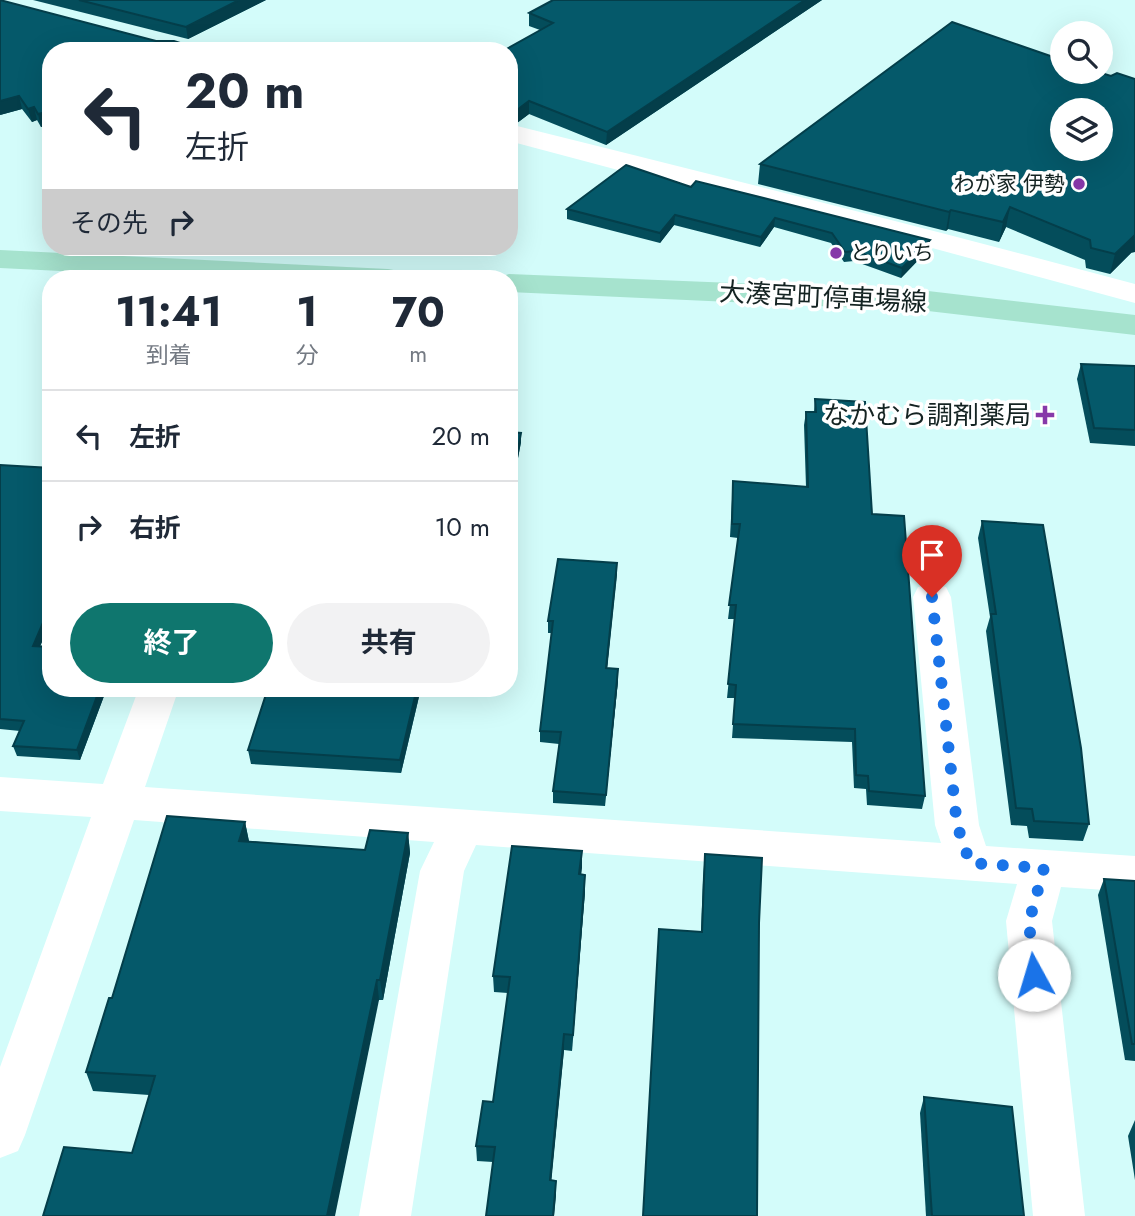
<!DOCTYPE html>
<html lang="ja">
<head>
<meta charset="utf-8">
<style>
	:root { --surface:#fff; --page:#f2f2f3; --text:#1f2937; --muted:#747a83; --line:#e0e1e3; --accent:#0f766e }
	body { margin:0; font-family:Jost,"Noto Sans JP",sans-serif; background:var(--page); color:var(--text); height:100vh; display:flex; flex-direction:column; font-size:26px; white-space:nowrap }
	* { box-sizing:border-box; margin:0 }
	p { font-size:23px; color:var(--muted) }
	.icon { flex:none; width:38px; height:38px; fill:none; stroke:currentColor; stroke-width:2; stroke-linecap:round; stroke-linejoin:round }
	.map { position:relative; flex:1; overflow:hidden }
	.details { position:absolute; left:42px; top:270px; width:476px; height:427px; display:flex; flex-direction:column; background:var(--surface); border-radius:28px; box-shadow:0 7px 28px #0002 }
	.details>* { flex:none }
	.banner { position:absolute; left:42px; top:42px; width:476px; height:214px; border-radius:28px; box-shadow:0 7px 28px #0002; background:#fff; color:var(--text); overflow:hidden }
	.controls { position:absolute; left:1050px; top:21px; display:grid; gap:14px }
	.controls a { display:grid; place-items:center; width:63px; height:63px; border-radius:50%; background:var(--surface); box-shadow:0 7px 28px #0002; font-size:35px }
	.pin { position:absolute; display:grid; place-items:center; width:60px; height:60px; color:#fff; margin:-72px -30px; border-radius:50% 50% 50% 0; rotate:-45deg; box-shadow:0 0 7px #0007 }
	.pin .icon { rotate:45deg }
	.me { position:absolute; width:77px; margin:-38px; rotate:354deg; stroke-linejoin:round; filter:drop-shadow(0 0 5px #0008) }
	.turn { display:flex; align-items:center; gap:24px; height:147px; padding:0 28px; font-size:32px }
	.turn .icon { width:91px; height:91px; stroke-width:2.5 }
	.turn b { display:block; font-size:49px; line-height:60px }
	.then { display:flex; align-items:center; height:66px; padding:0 28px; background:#0003; gap:14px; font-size:26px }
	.eta { display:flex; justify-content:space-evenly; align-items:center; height:119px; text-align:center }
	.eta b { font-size:42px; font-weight:700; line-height:49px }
	.primary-button { display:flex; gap:14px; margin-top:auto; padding:14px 28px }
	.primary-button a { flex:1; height:80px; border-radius:42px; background:var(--accent); color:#fff; font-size:28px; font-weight:700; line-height:80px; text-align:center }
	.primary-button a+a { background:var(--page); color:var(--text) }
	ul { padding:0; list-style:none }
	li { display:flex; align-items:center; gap:21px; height:91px; padding:0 28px; border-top:2px solid var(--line) }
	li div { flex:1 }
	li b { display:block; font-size:26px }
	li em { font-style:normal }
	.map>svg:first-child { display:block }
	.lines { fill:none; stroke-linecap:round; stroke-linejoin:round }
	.minor { fill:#fff; fill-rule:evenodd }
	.major { fill:#a6e3ce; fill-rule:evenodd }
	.wall { fill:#044d5b }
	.shaded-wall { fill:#043e4a }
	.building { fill:#05596a; stroke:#043e4a; stroke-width:2; fill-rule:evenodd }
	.route { stroke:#1a73e8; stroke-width:12; stroke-dasharray:0 21.6 }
	.poi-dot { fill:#8738a9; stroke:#fff; stroke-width:2.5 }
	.labels { text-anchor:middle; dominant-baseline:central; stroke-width:7; stroke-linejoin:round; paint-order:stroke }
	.far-poi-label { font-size:21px; fill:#142322; stroke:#fff; text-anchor:end }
	.street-label { font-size:26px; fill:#142322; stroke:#fff }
	.poi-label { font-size:26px; fill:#142322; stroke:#fff; text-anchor:end }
</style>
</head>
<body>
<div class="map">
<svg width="1135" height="1216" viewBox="0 0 1135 1216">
	<rect width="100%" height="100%" fill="#d3fcfa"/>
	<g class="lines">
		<g class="minor">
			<path d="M 509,124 C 718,176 927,228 1135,284 L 1135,303 L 851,226 L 618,170 L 509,141 Z"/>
			<polygon points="932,584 946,587 951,597 979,825 986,846 1135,856 1135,892 1061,887 1052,921 1085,1216 1033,1216 1006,921 1017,884 476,845 464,871 411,1216 359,1216 420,871 434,842 134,820 25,1135 18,1151 0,1158 0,1067 91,817 0,811 0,777 103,784 139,688 179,688 145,787 941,843 935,825 913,597 918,587"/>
		</g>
		<g class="major">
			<polygon points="0,250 388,269 399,271 404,278 203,278 0,268"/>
			<polygon points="509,274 928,291 1135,315 1135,335 928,311 509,292 509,278 497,278"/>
		</g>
	</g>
	<g class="wall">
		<polygon points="33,0 266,0 188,39"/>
		<polygon points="553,0 822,0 606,145 529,114 517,123 509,122 509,51 540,30 529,26 529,13"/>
		<polygon points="952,22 1131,253 1110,274 1086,268 1085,260 1006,227 999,242 948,229 946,231 758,184 760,164"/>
		<polygon points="51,51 51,125 41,127 37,120 32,122 22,109 0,115"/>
		<polygon points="691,187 928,250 901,278 854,261 844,262 831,243 774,227 760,247 674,225 660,243 567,219 567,209"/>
		<polygon points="218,247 334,247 333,251 330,250 328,254 219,249"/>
		<polygon points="1081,364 1135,366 1135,446 1090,443 1077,379"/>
		<polygon points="815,399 872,514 925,796 922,809 867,805 866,789 854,788 852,742 732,738 735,698 727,698 735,619 728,619 738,538 730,537 733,481 806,487 804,425 806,412 814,412"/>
		<polygon points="509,432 521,433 521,442 512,490 509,490"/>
		<polygon points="0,465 51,468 51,621 40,646 51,688 107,688 80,760 17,756 13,746 20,731 0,729"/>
		<polygon points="982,521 1089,824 1083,841 1029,838 1027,826 1011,825 986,631 990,617 978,538"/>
		<polygon points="617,563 607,668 618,681 605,806 553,803 553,791 559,744 540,742 540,731 552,633 548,633 548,621"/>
		<polygon points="421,688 401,773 251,764 248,750"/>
		<polygon points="245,822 249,841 365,850 408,833 410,853 383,1000 379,1000 132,1153 149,1095 93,1091 86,1072 112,998"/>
		<polygon points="582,851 581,875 585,892 572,1051 564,1050 551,1180 556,1196 493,1162 477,1161 476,1146 493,1102 508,993 494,992 493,976"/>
		<polygon points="705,854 759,923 701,932 703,877"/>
		<polygon points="1104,879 1135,881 1135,1061 1125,1060 1098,895"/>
		<polygon points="924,1097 1024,1216 926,1216 920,1113"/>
		<polygon points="1135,1120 1135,1180 1128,1136"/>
	</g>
	<g class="shaded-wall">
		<polygon points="239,0 266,0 188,39 186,27"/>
		<polygon points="805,0 822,0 606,145 607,132"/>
		<polygon points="19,96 22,109 0,115 0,101"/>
		<polygon points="529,101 529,114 517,123 517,110"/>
		<polygon points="34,107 37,120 32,122 28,109"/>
		<polygon points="51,111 51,125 41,127 38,114"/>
		<polygon points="1010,207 1006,227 999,242 1003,222"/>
		<polygon points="951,210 948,229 946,231 949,212"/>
		<polygon points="675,215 674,225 660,243 660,233"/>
		<polygon points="775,218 774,227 760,247 761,237"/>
		<polygon points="1135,235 1135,252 1131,253 1110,274 1115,254"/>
		<polygon points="930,240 928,250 901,278 902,268"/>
		<polygon points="521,433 521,442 512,490 512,482"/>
		<polygon points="617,563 617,575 606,680 606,668"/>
		<polygon points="51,604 51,621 36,656 33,646"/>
		<polygon points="618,669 618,681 605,806 606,795"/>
		<polygon points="100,688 107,688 80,760 77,750"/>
		<polygon points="417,688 421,688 401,773 400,760"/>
		<polygon points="245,822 249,842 239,841"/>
		<polygon points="408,833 410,853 383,1000 380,980"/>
		<polygon points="582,851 582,868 579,891 579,874"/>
		<polygon points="585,875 585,892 572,1051 573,1035"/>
		<polygon points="377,980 379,1000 335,1216 327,1216"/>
		<polygon points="564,1034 564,1050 550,1195 550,1180"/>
		<polygon points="556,1181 556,1196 554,1216 553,1216"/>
	</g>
	<g class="building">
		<polygon points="0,0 156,41 174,41 205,51 51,51 51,111 38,114 34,107 28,109 19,96 0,101"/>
		<polygon points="79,0 239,0 186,27"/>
		<polygon points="553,0 805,0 607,132 529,101 517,110 509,109 509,51 503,51 553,23 529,13"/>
		<path d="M 952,22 L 1062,60 L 1062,72 L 1098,72 L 1111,76 L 1117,73 L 1135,79 L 1135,235 L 1115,254 L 1091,248 L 1090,240 L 1010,207 L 1003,222 L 951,210 L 949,212 L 760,164 ZM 1062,110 L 1101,110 L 1101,149 L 1062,149 Z"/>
		<polygon points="626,165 691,187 696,181 930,240 902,268 855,251 845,252 832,233 775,218 761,237 675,215 660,233 567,209"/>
		<polygon points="1081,364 1135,366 1135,430 1094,428"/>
		<polygon points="815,399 865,402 872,514 904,516 925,796 869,791 868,776 856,775 855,729 733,724 736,685 728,684 736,605 729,605 740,524 732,524 733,481 808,487 806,412 816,412"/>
		<polygon points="509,432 521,433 512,482 509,481"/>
		<polygon points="0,465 51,468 51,604 33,646 51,647 51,688 100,688 77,750 13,746 24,721 0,719"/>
		<polygon points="982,521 1043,525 1081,748 1089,824 1034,821 1032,809 1016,808 991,614 996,614"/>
		<polygon points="558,559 617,563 606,668 618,669 606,795 553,791 561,732 540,731 553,621 548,621"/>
		<polygon points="268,688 417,688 400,760 248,750"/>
		<polygon points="167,816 245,822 239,841 365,850 370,830 408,833 380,980 377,980 327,1216 43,1216 64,1147 132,1153 155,1076 86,1072 109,998 112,998"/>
		<polygon points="512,846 582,851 579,874 585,875 573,1035 564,1034 550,1180 556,1181 553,1216 486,1216 495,1147 476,1146 483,1101 493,1102 510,977 493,976"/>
		<polygon points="705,854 762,858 759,923 757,1216 643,1216 659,929 702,932"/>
		<polygon points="1104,879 1135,881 1135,1044 1132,1044"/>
		<polygon points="924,1097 1012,1107 1024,1216 932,1216"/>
	</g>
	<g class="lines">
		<polyline class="route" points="932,597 957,825 970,863 1044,868 1029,922 1034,975"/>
	</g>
	<g class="poi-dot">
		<circle cx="1079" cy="184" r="7"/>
		<circle cx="836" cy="253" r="7"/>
		<path d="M1041.5 404.5h7v7h7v7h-7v7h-7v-7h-7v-7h7z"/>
	</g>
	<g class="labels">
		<g class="far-poi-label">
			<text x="1065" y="184">わが家 伊勢</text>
			<text x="850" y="253" text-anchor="start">とりいち</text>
		</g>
		<g class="street-label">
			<text transform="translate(823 297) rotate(3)">大湊宮町停車場線</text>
		</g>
		<g class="poi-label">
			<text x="1031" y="415">なかむら調剤薬局</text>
		</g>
	</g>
</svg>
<div class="controls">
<a><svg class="icon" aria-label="search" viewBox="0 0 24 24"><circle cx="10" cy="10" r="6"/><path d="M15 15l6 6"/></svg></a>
<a><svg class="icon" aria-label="layers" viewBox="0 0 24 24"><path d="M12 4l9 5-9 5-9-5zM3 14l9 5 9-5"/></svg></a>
</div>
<div class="pin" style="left:932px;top:597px;background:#d93025"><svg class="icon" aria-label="arrive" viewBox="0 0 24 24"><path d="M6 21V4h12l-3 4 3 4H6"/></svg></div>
<svg class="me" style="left:1034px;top:975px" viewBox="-20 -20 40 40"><circle r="19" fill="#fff"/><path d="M0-13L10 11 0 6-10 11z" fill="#1a73e8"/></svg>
<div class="banner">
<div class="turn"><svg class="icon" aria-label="left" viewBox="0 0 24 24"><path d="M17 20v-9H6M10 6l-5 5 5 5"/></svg><div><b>20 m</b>左折</div></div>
<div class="then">その先<svg class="icon" aria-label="right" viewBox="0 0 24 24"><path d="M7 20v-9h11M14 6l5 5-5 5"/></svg></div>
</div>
<section class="details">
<div class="eta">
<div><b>11:41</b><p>到着</p></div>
<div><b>1</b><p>分</p></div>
<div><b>70</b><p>m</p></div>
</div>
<ul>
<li><svg class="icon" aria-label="left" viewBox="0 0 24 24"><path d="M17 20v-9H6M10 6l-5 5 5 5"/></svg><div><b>左折</b></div><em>20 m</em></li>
<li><svg class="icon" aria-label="right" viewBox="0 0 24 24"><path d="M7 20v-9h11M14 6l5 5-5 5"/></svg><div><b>右折</b></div><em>10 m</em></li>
</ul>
<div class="primary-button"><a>終了</a><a>共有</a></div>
</section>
</div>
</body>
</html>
